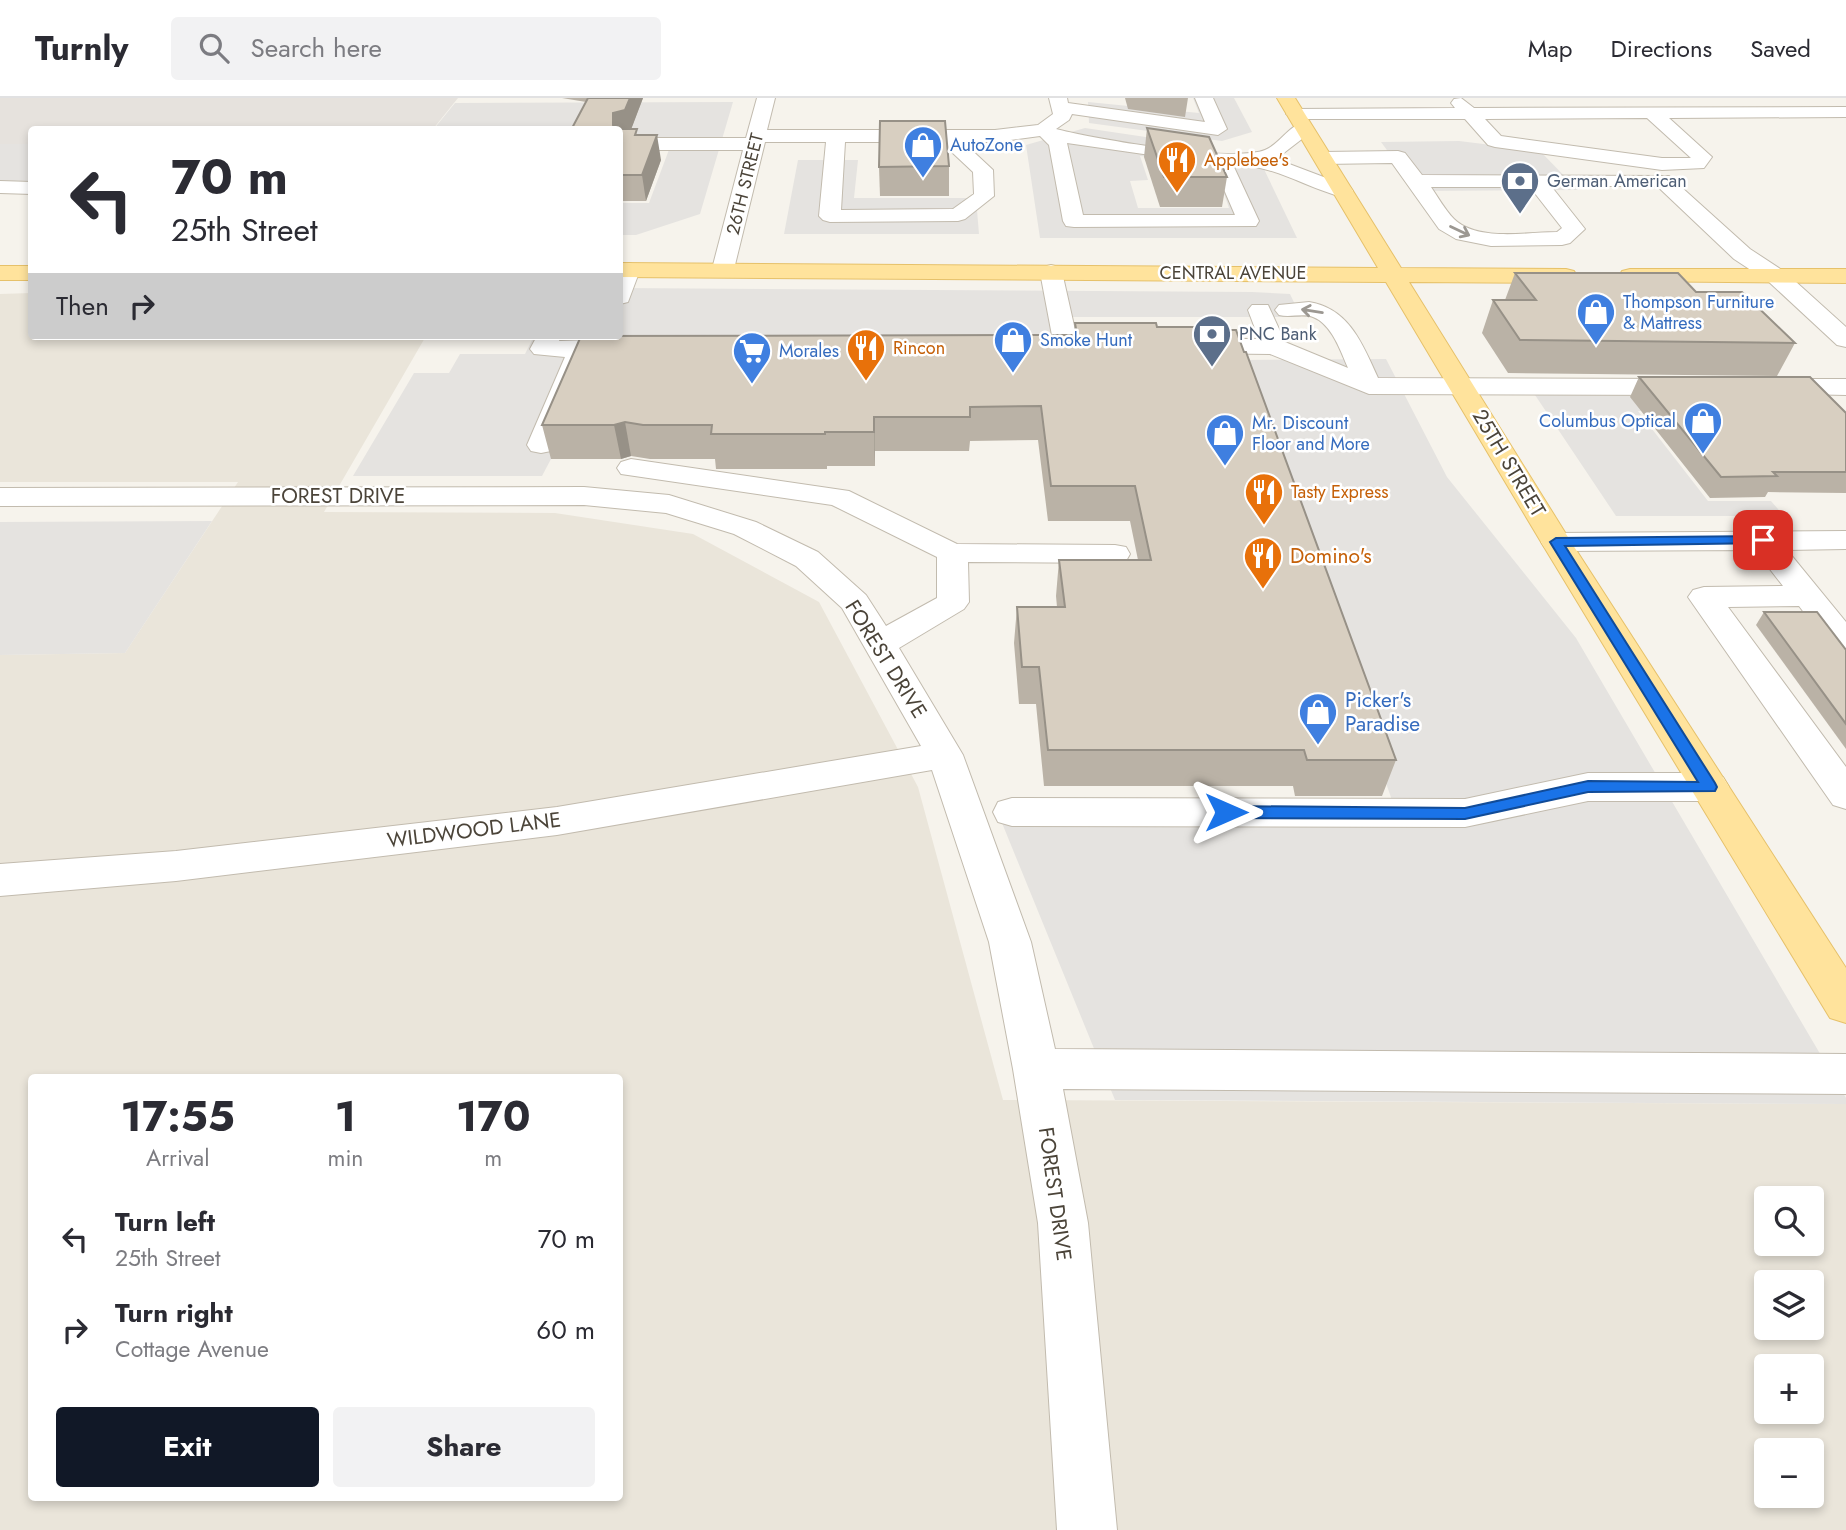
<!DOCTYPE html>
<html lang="en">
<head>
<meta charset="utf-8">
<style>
	:root { --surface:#fff; --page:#f2f2f3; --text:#2b2b33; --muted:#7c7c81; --line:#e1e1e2; --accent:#111827 }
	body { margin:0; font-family:Jost,sans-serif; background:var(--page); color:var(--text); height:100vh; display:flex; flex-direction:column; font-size:26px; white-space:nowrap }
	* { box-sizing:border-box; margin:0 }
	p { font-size:23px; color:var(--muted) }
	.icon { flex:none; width:38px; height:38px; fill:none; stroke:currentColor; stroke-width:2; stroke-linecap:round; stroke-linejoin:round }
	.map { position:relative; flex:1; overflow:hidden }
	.sheet { position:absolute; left:28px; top:976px; width:595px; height:427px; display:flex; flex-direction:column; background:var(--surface); border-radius:7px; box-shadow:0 4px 10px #0003 }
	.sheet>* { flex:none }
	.hud { position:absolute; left:28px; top:28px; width:595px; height:214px; border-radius:7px; box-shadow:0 4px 10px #0003; background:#fff; color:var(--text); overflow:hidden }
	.controls { position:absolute; left:1754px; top:1088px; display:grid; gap:14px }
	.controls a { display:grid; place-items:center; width:70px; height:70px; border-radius:7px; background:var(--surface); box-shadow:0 4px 10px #0003; font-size:35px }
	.pin { position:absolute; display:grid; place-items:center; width:60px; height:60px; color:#fff; margin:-30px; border-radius:14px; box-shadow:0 4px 10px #0006 }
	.me { position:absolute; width:77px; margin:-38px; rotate:90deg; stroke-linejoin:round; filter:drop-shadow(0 0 5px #0008) }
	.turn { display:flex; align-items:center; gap:24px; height:147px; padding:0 28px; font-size:32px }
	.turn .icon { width:91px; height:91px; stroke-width:2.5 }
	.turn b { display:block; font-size:49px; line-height:60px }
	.then { display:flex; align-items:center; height:66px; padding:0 28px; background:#0003; gap:14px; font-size:26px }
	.eta { display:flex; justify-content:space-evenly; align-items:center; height:119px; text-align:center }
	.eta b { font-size:42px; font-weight:700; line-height:49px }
	.button { display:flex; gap:14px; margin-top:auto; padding:14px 28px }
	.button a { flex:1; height:80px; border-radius:7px; background:var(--accent); color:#fff; font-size:28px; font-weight:700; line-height:80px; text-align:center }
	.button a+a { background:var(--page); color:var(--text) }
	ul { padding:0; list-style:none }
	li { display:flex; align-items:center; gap:21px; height:91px; padding:0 28px }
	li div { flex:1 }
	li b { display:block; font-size:26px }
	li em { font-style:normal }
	header { display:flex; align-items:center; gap:42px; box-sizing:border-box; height:98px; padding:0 35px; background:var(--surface); border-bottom:2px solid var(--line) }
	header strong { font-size:33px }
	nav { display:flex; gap:38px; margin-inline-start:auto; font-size:24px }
	.search { width:490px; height:63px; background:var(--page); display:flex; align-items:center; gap:18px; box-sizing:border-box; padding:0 24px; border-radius:7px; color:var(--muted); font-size:26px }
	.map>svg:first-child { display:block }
	.residential { fill:#eae5da; fill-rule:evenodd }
	.industrial { fill:#e6e2dd }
	.parking { fill:#e5e3e0 }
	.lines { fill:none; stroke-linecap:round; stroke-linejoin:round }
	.minor-casing { stroke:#c2bbae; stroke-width:2 }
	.major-casing { stroke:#e6c16a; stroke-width:2 }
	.minor { fill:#fff; fill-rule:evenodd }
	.major { fill:#ffe39c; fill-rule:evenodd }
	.wall { fill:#bab2a6 }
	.shaded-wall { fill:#979187 }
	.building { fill:#d8cfc1; stroke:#979187; stroke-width:2 }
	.oneway { stroke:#9c9892 }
	.route { fill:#1a73e8; stroke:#114b97; stroke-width:2 }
	.labels { text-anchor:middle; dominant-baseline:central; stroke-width:5; stroke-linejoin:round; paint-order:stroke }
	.far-shop-label { font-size:18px; fill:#366cbe; stroke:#fff; text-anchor:start }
	.far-food-label { font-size:18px; fill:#c56008; stroke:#fff; text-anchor:start }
	.far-service-label { font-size:18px; fill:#4e5e75; stroke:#fff; text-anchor:start }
	.far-street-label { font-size:18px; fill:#4b4439; stroke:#fff }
	.street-label { font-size:21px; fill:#4b4439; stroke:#fff }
	.food-label { font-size:21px; fill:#c56008; stroke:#fff; text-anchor:start }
	.shop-label { font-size:21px; fill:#366cbe; stroke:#fff; text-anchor:start }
</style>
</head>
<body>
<header>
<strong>Turnly</strong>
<div class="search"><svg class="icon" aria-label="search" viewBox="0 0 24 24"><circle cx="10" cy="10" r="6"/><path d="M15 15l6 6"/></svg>Search here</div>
<nav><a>Map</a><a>Directions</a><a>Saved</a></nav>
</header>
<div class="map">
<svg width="1846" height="1432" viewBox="0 0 1846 1432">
	<rect width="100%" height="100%" fill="#f6f3ec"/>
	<path class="residential" d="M 31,195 L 32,238 L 426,238 L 324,414 L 555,415 L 693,436 L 819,504 L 918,689 L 1003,1002 L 1846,1006 L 1846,1432 L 0,1432 L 0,557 L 125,555 L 238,384 L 0,384 L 0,196 ZM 32,980 L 620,980 L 620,1400 L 32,1400 ZM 1766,1101 L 1811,1101 L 1811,1146 L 1766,1146 ZM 1766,1185 L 1811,1185 L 1811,1230 L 1766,1230 ZM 1766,1269 L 1811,1269 L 1811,1314 L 1766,1314 ZM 1766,1353 L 1811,1353 L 1811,1398 L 1766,1398 Z"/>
	<polygon class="industrial" points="0,0 458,0 433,31 32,32 31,46 0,46"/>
	<g class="parking">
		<polygon points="1193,0 1234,0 1252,34 1222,43 1089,25 1088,4 1199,15"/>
		<polygon points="733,4 700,116 636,137 620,137 620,105 649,105 670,49 620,32 433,32 455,5"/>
		<polygon points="1085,30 1213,49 1205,65 1140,58 1148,82 1130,83 1138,110 1229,110 1214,67 1262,67 1297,140 1040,140 1026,47"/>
		<polygon points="1459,43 1540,53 1578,92 1417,93 1381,44"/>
		<rect x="0" y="46" width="31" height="48"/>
		<polygon points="798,62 858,62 854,100 976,100 979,136 784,136"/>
		<polygon points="620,190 1252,194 1290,196 1301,219 1066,219 1074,269 551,361 542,378 353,378 414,275 449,275 460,256 525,256 534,238 620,238"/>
		<polygon points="1386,261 1447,379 1576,540 1846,1000 1846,1006 1115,1002 1002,725 1399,722 1237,262"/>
		<polygon points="1533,294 1676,294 1691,312 1638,313 1708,403 1771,403 1784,418 1616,418"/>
		<polygon points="212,423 125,555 0,557 0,424"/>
	</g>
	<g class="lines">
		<g class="minor-casing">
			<g id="minor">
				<path d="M 757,0 L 775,0 L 767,32 L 995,32 L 1038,27 L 1053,16 L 1049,0 L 1067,0 L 1068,5 L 1205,24 L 1195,0 L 1213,0 L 1227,31 L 1218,37 L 1072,16 L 1069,22 L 1056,31 C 1094,41 1232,65 1265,52 C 1280,46 1288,28 1304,24 L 1313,30 L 1311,34 L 1276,61 L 1350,89 L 1353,93 L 1350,97 L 1343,99 C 1306,90 1273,66 1233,67 L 1259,123 L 1256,128 L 1074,129 L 1066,128 L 1063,123 L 1049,47 L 1040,38 L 995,44 L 963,44 L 993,72 L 994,98 L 965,121 L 958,123 L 830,124 L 823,122 L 819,118 L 826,44 L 765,44 L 734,171 L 731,176 L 715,176 L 712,171 L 743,52 L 620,52 L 620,40 L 746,40 ZM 845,44 L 941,44 L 973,74 L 974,96 L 953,111 L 841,112 ZM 1067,45 L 1213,66 L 1235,117 L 1083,117 Z"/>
				<path d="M 1461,0 L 1474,10 L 1846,9 L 1846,19 L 1669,20 L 1712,59 L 1704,70 L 1662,72 L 1495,49 L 1488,47 L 1465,21 L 1295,21 L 1286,16 L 1295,11 L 1455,10 L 1451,5 L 1454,1 ZM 1647,20 L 1691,60 L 1662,60 L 1501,38 L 1485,21 Z"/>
				<path d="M 1398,53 L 1405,55 L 1422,77 L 1669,78 L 1750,151 L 1785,174 L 1846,229 L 1846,249 L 1837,247 L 1769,184 L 1734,161 L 1657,88 L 1551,88 L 1585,131 L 1570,145 L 1562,147 L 1491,148 L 1456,141 L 1439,131 L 1392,65 L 1323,66 L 1313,60 L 1323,54 ZM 1431,89 L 1530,89 L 1562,130 L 1557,134 C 1527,134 1478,144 1454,121 C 1445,112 1438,99 1431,89 Z"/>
				<polygon points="0,83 32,84 32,96 0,95"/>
				<polygon points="629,165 637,167 640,172 628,204 620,206 620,169"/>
				<polygon points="1051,167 1059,169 1062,174 1077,241 1116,243 1119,248 1116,253 1107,255 1057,253 1054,248 1040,174 1043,169"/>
				<path d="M 1309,204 C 1349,210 1363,247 1378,280 L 1686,281 L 1695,283 L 1699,289 L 1695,295 L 1686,297 L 1369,296 L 1270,256 L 1188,255 L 1179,253 L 1176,248 L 1179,243 L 1188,241 L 1259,241 L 1248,212 L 1252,207 L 1268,207 L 1285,244 L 1348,270 C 1341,254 1332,226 1313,219 C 1302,215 1290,220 1279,217 L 1275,212 L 1279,207 Z"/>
				<polygon points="537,238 561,238 559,243 591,242 593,238 617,238 611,252 591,257 555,347 551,353 541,355 531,353 527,347 565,259 534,256 530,251"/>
				<polygon points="1768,281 1846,281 1846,297 1759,295 1755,289 1759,283"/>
				<polygon points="631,361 849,393 957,446 1115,447 1126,449 1130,456 1126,463 1115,465 968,464 969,504 964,511 899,550 963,657 1031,844 1055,951 1846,956 1846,996 1063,991 1088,1125 1117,1432 1057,1432 1038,1125 1013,971 989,844 932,672 557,737 176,783 0,798 0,766 176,753 557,709 921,648 842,510 796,468 734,436 666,415 584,407 0,408 0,390 584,389 669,397 756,424 818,454 866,497 886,528 937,500 937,459 832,407 621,376 617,370 621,364"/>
				<polygon points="1846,433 1846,451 1787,452 1846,524 1846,557 1834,554 1799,508 1728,509 1846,669 1846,711 1833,707 1688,499 1693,492 1704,489 1783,488 1755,452 1556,453 1545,450 1541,444 1545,438 1556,435"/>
				<polygon points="1588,675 1710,675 1723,679 1729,689 1723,699 1710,703 1588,703 1465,729 1012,728 998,724 993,714 998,704 1012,700 1465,701"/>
			</g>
		</g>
		<g class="major-casing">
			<g id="major">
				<polygon points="1277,0 1295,0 1401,170 1566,171 1574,173 1577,178 1574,183 1566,185 1409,184 1571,444 1846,870 1846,925 1830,920 1541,444 1386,184 620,179 620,165 1378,170"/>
				<rect x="0" y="168" width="32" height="14"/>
				<polygon points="1630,171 1846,171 1846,185 1622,183 1619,178 1622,173"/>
			</g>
		</g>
		<use href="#minor" class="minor"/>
		<use href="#major" class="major"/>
	</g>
	<g class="wall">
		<polygon points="562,0 643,0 631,31 638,37 661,62 646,103 620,103 620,32 586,4"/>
		<polygon points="1125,0 1188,0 1185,19 1128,11"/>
		<polygon points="1147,30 1227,79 1222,109 1160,109 1144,59"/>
		<polygon points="949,68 949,98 880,98 879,69"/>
		<polygon points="1515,175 1696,194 1795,245 1777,278 1508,275 1482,235 1493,202 1505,202"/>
		<polygon points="1075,225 1157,229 1396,662 1382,698 1295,698 1293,688 1044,688 1036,606 1019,606 1014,545 1017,509 1057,509 1056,498 1059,462 1138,462 1130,423 1048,423 1038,342 970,343 969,353 875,353 875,368 827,368 827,371 716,371 715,361 650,361 631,358 621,361 551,361 542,327 1074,237"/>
		<polygon points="1639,279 1846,315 1846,395 1768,394 1765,399 1710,400 1630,299"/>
		<polygon points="1764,514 1846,552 1846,651 1756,527"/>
	</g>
	<g class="shaded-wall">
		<polygon points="630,0 643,0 629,37 614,32 613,15"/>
		<polygon points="657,37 661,62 646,103 642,77"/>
		<polygon points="874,319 875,353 875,368 874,334"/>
		<polygon points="625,324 631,358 621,361 614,327"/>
	</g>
	<g class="building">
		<polygon points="588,0 630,0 625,12 613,15 613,27 617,31 637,31 635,37 657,37 642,77 620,77 620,32 571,32"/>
		<polygon points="880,23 945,23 949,68 879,69"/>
		<polygon points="1147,30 1209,39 1227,79 1164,79"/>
		<polygon points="1515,175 1678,175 1696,194 1742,194 1795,245 1520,242 1493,202 1536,202"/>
		<polygon points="1075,225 1156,225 1157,229 1223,229 1225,232 1236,232 1244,254 1246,254 1396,662 1307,662 1304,652 1048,652 1039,569 1022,569 1017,509 1065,509 1059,462 1151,462 1135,388 1051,388 1041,308 970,309 970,319 874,319 874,334 825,334 825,336 711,336 712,327 643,327 625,324 614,327 542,327 581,238 1077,237"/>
		<polygon points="1639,279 1810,279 1846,315 1846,374 1773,374 1777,378 1721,379"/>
		<polygon points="1764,514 1817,514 1846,552 1846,626"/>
	</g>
	<defs><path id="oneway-shaft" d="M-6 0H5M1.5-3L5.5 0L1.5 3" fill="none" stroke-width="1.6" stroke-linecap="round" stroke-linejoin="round" transform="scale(1.75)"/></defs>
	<g class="oneway">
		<use href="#oneway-shaft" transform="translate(1460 133) rotate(25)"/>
		<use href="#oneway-shaft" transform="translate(1312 213) rotate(-171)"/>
	</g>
	<polygon class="route" points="1763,438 1767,439 1767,445 1565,448 1715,685 1717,689 1715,693 1588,694 1465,721 1226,720 1218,714 1226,708 1465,710 1588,683 1698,684 1550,444 1556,440"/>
	<defs>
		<g id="shop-pin" transform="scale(2.0125)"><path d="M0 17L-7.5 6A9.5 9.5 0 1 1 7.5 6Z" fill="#3f7fe0" stroke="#fff"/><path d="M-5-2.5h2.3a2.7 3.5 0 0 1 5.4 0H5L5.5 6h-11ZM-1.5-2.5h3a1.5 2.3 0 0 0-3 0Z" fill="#fff"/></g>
		<g id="restaurant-pin" transform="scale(2.0125)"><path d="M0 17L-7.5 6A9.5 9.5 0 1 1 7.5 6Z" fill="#e8710a" stroke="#fff"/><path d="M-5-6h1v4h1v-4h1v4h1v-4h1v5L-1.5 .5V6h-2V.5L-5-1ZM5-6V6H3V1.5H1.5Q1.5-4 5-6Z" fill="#fff"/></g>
		<g id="bank-pin" transform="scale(2.0125)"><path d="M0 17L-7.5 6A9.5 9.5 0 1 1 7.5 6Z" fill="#5c6f8a" stroke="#fff"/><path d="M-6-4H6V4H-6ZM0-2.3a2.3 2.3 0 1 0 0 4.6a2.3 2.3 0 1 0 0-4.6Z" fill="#fff"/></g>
		<g id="supermarket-pin" transform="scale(2.0125)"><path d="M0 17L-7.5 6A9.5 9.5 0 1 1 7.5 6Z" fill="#3f7fe0" stroke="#fff"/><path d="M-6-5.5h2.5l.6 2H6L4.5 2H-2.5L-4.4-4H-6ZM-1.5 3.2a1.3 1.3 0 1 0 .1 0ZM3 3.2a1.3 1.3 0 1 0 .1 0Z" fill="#fff"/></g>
	</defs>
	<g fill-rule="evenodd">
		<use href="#shop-pin" x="923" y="47"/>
		<use href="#restaurant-pin" x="1177" y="62"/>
		<use href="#bank-pin" x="1520" y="83"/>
		<use href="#shop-pin" x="1596" y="214"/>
		<use href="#bank-pin" x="1212" y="236"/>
		<use href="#shop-pin" x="1013" y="242"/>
		<use href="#restaurant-pin" x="866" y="250"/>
		<use href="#supermarket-pin" x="752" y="253"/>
		<use href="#shop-pin" x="1703" y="323"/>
		<use href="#shop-pin" x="1225" y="335"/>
		<use href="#restaurant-pin" x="1264" y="394"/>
		<use href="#restaurant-pin" x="1263" y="458"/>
		<use href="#shop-pin" x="1318" y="614"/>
	</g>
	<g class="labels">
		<g class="far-shop-label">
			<text x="950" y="47">AutoZone</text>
			<text x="1623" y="204">Thompson Furniture<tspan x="1623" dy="21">&amp; Mattress</tspan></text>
			<text x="1040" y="242">Smoke Hunt</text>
			<text x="779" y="253">Morales</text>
			<text x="1676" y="323" text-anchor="end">Columbus Optical</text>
			<text x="1252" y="325">Mr. Discount<tspan x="1252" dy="21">Floor and More</tspan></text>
		</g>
		<g class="far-food-label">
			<text x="1204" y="62">Applebee's</text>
			<text x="893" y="250">Rincon</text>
			<text x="1291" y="394">Tasty Express</text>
		</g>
		<g class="far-service-label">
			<text x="1547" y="83">German American</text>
			<text x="1239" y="236">PNC Bank</text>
		</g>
		<g class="far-street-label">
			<text transform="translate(745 86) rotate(-76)">26TH STREET</text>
			<text x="1233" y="175">CENTRAL AVENUE</text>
		</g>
		<g class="street-label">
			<text transform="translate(1509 365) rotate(59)">25TH STREET</text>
			<text x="338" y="398">FOREST DRIVE</text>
			<text transform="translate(886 561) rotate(58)">FOREST DRIVE</text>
			<text transform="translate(474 732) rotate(-7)">WILDWOOD LANE</text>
			<text transform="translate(1055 1096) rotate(82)">FOREST DRIVE</text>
		</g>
		<g class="food-label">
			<text x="1290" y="458">Domino's</text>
		</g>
		<g class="shop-label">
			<text x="1345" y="602">Picker's<tspan x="1345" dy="24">Paradise</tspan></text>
		</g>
	</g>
</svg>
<div class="controls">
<a><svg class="icon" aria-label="search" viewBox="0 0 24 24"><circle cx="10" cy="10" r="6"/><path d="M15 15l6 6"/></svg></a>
<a><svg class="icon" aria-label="layers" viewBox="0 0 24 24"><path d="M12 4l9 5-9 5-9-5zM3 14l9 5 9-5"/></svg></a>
<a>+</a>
<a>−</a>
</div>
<div class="pin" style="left:1763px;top:442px;background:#d93025"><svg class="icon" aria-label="arrive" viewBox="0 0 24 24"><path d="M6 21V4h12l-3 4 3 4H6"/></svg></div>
<svg class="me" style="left:1226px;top:714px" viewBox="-20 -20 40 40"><path d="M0-17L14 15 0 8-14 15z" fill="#1a73e8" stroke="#fff" stroke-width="4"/></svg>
<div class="hud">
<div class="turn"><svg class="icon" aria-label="left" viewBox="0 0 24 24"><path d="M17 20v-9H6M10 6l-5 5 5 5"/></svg><div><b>70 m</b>25th Street</div></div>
<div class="then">Then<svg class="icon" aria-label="right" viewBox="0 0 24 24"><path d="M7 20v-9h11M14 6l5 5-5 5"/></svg></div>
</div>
<section class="sheet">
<div class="eta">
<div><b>17:55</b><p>Arrival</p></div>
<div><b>1</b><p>min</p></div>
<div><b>170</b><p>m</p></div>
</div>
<ul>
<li><svg class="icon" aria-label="left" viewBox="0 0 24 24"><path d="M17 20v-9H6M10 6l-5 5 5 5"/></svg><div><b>Turn left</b><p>25th Street</p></div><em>70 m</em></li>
<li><svg class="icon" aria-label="right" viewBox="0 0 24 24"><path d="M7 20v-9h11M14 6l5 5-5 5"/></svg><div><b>Turn right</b><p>Cottage Avenue</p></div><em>60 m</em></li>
</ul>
<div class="button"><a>Exit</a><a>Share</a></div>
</section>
</div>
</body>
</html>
